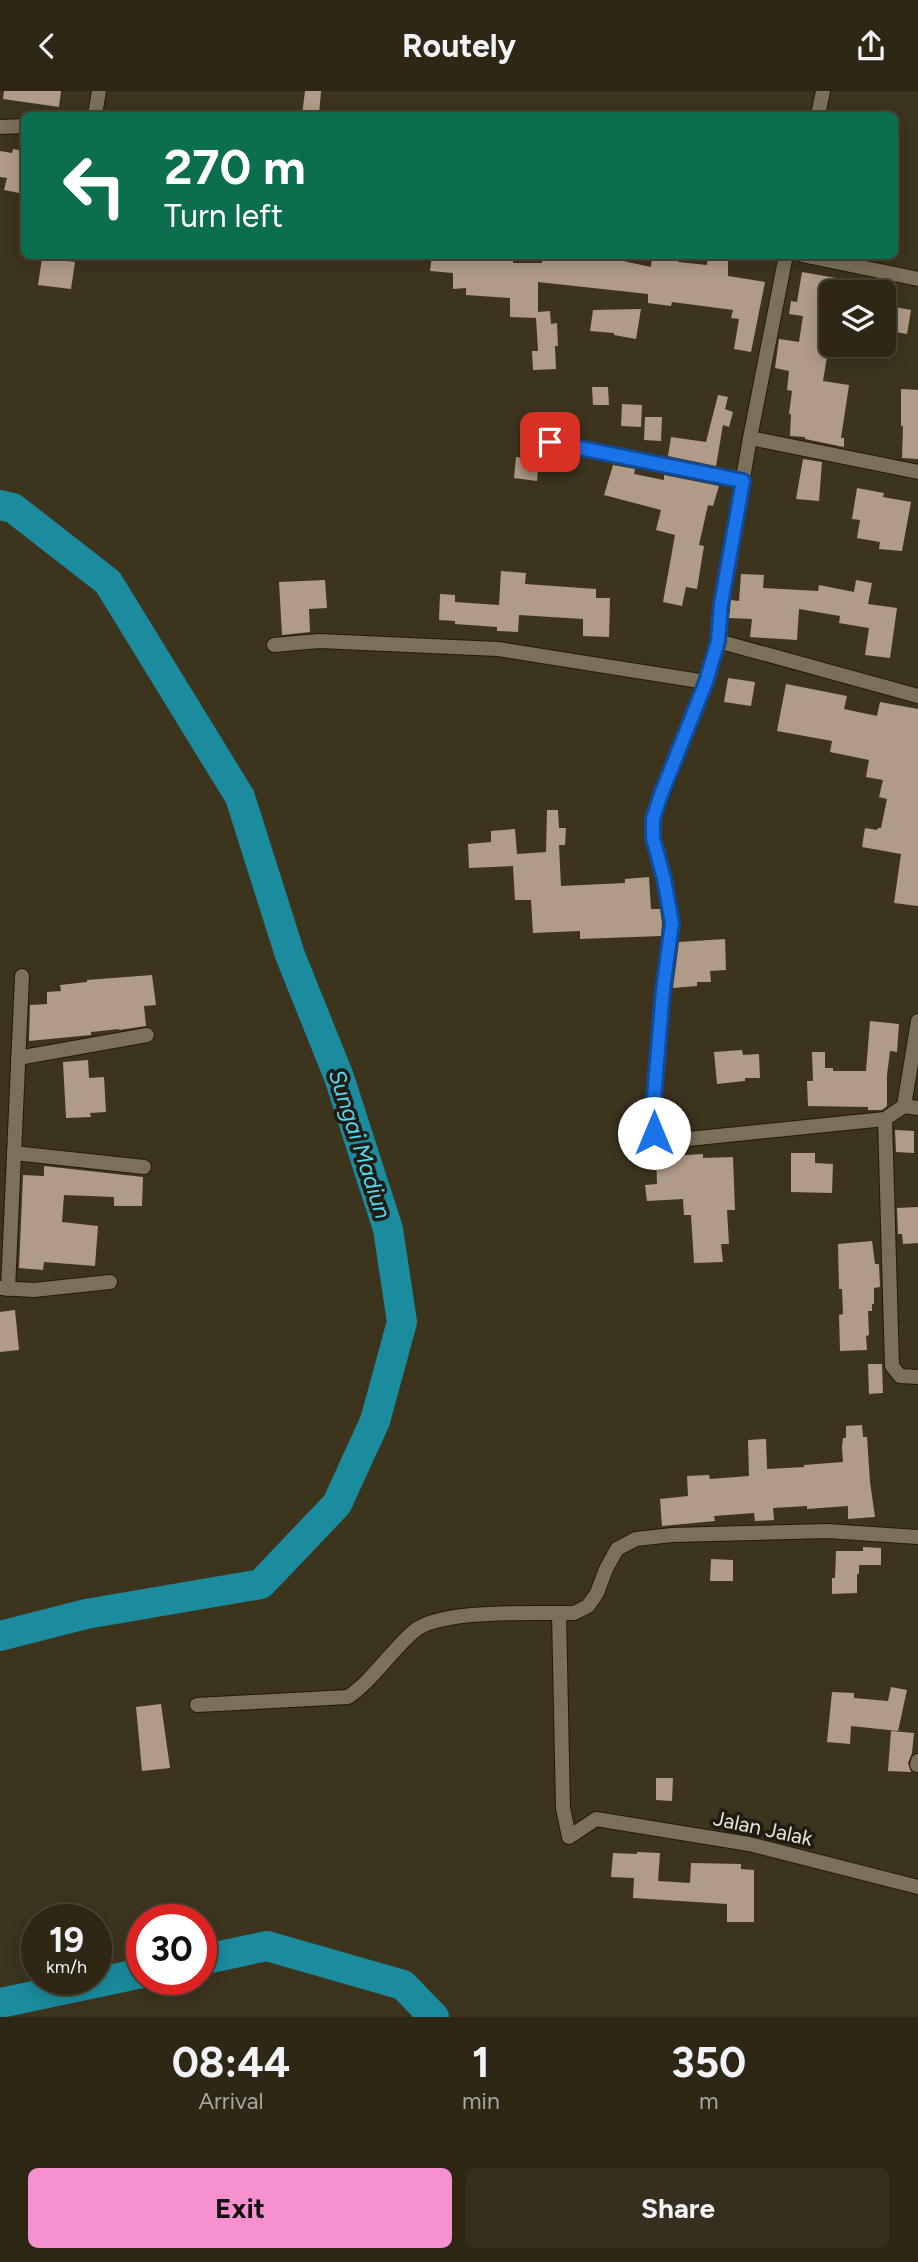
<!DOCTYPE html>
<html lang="en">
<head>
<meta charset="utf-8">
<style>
	:root { --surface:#2e2716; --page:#362f1f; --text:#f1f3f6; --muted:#a7a5a1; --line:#494435; --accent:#f790ce }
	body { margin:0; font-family:Figtree,sans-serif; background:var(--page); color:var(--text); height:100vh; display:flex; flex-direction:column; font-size:26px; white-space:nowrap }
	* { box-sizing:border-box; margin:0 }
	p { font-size:23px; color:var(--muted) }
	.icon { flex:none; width:38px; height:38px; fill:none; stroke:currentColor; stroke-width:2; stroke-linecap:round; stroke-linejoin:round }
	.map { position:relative; height:1926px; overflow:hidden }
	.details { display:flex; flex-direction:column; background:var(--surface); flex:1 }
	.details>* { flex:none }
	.guide { position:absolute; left:21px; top:21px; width:877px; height:147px; border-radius:10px; box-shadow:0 4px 18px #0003,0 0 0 2px var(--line); background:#0b6e4f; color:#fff; overflow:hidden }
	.buttons { position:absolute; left:819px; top:189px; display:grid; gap:14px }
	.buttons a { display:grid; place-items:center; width:77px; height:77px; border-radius:10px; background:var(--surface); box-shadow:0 4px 18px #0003,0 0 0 2px var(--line); font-size:35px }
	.speed { position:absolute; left:21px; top:1813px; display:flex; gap:14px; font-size:35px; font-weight:700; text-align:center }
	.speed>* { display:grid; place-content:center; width:91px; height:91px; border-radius:50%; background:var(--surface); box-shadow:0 4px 18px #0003,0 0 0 2px var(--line); line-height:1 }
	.speed small { font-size:18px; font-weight:400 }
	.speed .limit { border:10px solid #d22; background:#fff; color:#111 }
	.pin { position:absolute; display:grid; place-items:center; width:60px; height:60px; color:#fff; margin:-30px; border-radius:14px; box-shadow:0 4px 10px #0006 }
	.me { position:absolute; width:77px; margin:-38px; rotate:0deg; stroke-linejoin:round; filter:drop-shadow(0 0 5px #0008) }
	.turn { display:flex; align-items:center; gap:24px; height:147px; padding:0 28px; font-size:32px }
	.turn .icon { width:91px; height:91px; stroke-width:2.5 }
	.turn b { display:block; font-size:49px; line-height:60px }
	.eta { display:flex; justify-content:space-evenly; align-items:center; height:119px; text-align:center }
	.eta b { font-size:42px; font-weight:700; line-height:49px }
	.button { display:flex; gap:14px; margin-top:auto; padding:14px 28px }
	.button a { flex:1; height:80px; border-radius:10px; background:var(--accent); color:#111; font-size:28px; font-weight:700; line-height:80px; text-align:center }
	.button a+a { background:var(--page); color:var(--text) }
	header { display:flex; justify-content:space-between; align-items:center; height:91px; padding:0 28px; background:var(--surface); font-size:32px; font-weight:700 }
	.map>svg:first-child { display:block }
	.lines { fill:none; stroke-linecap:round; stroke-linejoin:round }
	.river { stroke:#1a8c9e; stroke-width:30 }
	.building { fill:#b09b87 }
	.street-casing { stroke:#241b06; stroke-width:16 }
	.street { stroke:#7b7159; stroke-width:14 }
	.route-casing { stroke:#114b97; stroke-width:18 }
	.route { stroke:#1a73e8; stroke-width:12 }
	.labels { text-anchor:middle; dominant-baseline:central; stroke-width:7; stroke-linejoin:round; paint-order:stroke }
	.street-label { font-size:21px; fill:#e8e3d5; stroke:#201c13 }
	.water-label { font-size:23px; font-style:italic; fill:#51daf3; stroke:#201c13 }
</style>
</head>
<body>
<header><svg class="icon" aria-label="back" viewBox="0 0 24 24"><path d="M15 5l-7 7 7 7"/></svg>Routely<svg class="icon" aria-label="share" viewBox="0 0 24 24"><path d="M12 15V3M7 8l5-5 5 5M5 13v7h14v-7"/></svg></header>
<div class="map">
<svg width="918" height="1926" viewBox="0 0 918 1926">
	<rect width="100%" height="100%" fill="#3d341e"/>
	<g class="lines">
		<g class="river">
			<polyline points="0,414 13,417 108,491 240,706 290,864 339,986 388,1138 402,1231 375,1330 337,1413 261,1493 86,1523 0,1545"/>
			<polyline points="201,1869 267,1855 403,1894 434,1926"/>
			<polyline points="0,1912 142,1882"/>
		</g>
	</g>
	<g class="building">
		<polygon points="4,0 61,0 59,16 3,8"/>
		<polygon points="305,0 321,0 319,24 302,24"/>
		<polygon points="13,58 24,60 24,103 4,99 7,87 0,86 0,60 12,62"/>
		<polygon points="432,164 465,167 465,164 514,164 513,172 542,172 543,164 624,164 623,170 651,176 652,164 679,167 678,171 707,174 708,164 728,164 728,185 765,191 751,261 734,258 739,228 731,227 733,219 672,211 671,215 648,212 648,203 538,191 538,221 550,220 551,233 557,232 558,255 555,255 556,278 533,279 532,260 538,260 536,227 510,226 510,207 466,204 466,197 453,198 453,182 430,180"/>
		<polygon points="42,167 75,171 71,198 38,194"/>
		<polygon points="802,181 836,187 834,201 831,201 831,261 828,260 823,290 849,294 841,347 844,347 844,356 805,348 805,346 790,345 791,323 789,323 792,300 787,299 789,280 775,277 779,248 799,251 803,225 789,223 791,210 797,211"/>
		<polygon points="884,214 911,219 907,243 884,239"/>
		<polygon points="641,218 636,248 614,244 614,242 590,240 593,219"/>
		<polygon points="592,296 608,296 609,314 593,314"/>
		<polygon points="901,298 918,299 918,368 902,367 903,335 901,335"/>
		<polygon points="718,304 728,306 725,318 733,321 729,336 723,334 716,375 668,365 671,346 706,351"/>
		<polygon points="622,313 642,314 641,336 621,335"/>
		<polygon points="645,326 662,326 661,350 644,349"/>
		<polygon points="516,366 539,369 537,390 514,387"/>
		<polygon points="803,368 822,371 819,410 796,408"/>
		<polygon points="613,374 635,378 634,383 664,389 664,384 719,395 713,415 708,414 699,454 704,455 697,498 686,496 682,515 663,511 675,444 656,439 661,419 604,404"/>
		<polygon points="857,397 884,402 883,406 911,411 902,460 879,458 880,451 857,447 860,429 852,428"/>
		<polygon points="501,480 526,482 525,493 596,498 596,507 610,507 609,546 583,545 583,528 519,524 518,541 497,540 497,536 455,533 455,530 439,529 440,503 455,504 455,511 499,514"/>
		<polygon points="741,483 764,484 763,497 818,500 819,494 854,501 856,489 872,492 868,513 897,517 890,567 865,564 869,537 839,532 840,525 799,518 797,549 750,546 752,528 729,527 731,509 739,510"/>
		<polygon points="325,489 327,517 309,518 310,541 282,544 279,491"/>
		<polygon points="728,587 755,591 751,615 724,611"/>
		<polygon points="786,593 847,605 844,618 877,625 880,611 918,618 918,815 894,812 901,763 862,756 865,737 877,739 878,737 881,737 887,708 879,706 883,689 866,686 869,669 830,661 832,650 777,640"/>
		<polygon points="547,719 558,719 559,737 566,737 565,754 559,754 561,795 625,792 625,788 649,786 651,818 660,818 662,832 661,845 580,848 580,840 533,842 531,809 515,809 513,775 469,777 468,753 491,751 491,740 515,738 517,763 546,761"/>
		<polygon points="725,848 726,879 710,880 711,891 697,891 697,895 673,897 679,851"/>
		<polygon points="152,884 156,914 144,915 146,935 119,939 119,938 91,941 91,944 29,950 30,914 47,913 47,901 61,900 60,894 87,891 87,889"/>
		<polygon points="870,930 899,933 897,961 890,960 887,984 887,1015 882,1019 868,1019 868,1016 808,1015 807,990 813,990 812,961 825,961 825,977 833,977 833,980 866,980"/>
		<polygon points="742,959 743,964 759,963 760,987 745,987 745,990 717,993 714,961"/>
		<polygon points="88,969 89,987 104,986 106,1021 90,1022 91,1026 66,1027 63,971"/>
		<polygon points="895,1039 914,1040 914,1062 896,1061"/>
		<polygon points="791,1062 815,1062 815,1072 833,1073 832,1102 791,1101"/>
		<polygon points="703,1063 703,1067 733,1066 735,1119 727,1119 729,1153 721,1153 723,1171 694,1172 691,1124 684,1124 683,1108 647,1110 645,1094 657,1093 656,1066"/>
		<polygon points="44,1075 143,1086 142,1115 114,1115 114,1106 64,1104 62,1131 98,1135 95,1175 44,1171 43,1179 19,1177 23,1084 44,1085"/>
		<polygon points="918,1116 918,1152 903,1153 902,1143 898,1143 897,1117"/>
		<polygon points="872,1150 875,1173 879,1173 880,1196 874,1197 874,1213 872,1213 872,1220 868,1220 869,1244 866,1245 867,1259 840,1260 839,1224 843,1223 842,1198 839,1198 838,1153"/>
		<polygon points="15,1219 19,1259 0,1261 0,1221"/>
		<polygon points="868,1273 882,1273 883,1302 869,1303"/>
		<polygon points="862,1334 863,1346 867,1346 870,1391 875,1426 848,1428 848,1415 807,1418 807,1415 773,1417 774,1429 755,1430 754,1422 714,1425 715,1430 662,1435 660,1408 688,1405 687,1385 709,1384 710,1388 749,1385 748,1349 766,1348 767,1378 804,1376 804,1374 843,1371 842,1356 843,1347 846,1347 846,1335"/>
		<polygon points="863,1456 881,1457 881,1474 859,1474 859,1483 857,1483 857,1502 832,1503 832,1487 835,1487 836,1460 863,1460"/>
		<polygon points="711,1468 733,1469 733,1490 710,1490"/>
		<polygon points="891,1596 907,1599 898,1640 851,1635 850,1653 827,1651 832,1601 854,1602 854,1607 888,1610"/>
		<polygon points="161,1613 170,1677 142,1680 136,1616"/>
		<polygon points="891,1640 914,1642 912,1662 908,1672 911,1681 888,1680"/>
		<polygon points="656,1687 673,1687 672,1710 656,1709"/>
		<polygon points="637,1761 660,1762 658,1790 690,1792 691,1772 741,1773 741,1778 754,1779 754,1831 727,1831 727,1813 633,1807 634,1787 611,1786 613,1762 637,1763"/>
	</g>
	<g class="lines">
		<g class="street-casing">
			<g id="street">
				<polyline points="95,24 99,0"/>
				<polyline points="818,24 823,0"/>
				<polyline points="0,36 24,35"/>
				<path d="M 786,164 L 750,347 L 721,513 L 718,550 L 706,591 L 653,728 L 653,747 L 664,788 L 672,832 L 663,899 L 652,1031 C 654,1043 657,1047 669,1050 L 885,1028 L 904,1015 L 918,1017"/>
				<polyline points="802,164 918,188"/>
				<polyline points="750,347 918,381"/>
				<polyline points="550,351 743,390"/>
				<polyline points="718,550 918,605"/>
				<polyline points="274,554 319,550 498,558 706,591"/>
				<polyline points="18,967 147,944"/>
				<polyline points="904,1015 918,930"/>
				<polyline points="885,1028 892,1275 900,1285 918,1286"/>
				<polyline points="14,1062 144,1076"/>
				<polyline points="0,1197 34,1199 110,1191"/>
				<polyline points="8,1198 22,885"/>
				<polyline points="559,1522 563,1717 569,1746 596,1728 749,1753 918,1796"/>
				<path d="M 197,1614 L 348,1606 C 374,1588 390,1561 413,1541 C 439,1517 537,1523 574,1522 L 588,1515 L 597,1502 L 606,1478 L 617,1458 L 636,1448 L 672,1444 L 827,1440 L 918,1446"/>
				<polyline points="917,1674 918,1670"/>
			</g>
		</g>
		<use href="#street" class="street"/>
	</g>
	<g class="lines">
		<g class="route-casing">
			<polyline id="route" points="550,351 743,390 721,513 718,550 706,591 660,706 653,728 653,747 664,788 672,832 663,899 652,1031 654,1042"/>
		</g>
		<use href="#route" class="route"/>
	</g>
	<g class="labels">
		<g class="street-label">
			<text transform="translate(763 1737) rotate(12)">Jalan Jalak</text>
		</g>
		<g class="water-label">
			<text transform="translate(360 1053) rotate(72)">Sungai Madiun</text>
		</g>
	</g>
</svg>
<div class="buttons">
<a><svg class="icon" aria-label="layers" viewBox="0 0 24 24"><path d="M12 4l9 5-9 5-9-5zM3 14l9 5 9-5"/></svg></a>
</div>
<div class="speed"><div>19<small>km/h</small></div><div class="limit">30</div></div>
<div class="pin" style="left:550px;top:351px;background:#d93025"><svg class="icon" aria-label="arrive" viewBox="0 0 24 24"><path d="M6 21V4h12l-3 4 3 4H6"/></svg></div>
<svg class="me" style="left:654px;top:1042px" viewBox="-20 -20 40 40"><circle r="19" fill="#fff"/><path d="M0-13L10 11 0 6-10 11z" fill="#1a73e8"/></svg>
<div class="guide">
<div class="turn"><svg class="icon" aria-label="left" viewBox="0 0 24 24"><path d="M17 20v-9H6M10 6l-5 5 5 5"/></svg><div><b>270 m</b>Turn left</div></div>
</div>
</div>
<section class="details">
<div class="eta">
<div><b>08:44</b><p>Arrival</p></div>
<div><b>1</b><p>min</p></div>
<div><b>350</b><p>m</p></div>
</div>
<div class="button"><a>Exit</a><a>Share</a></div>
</section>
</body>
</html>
